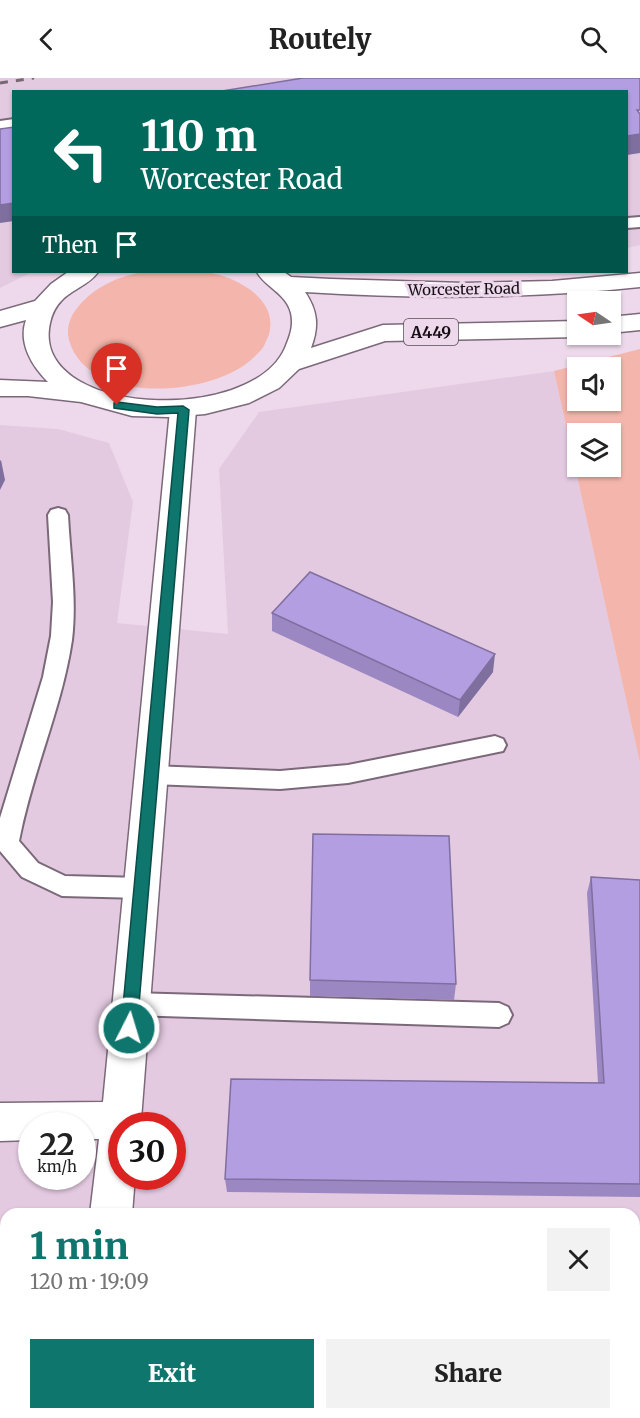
<!DOCTYPE html>
<html lang="en">
<head>
<meta charset="utf-8">
<style>
	:root { --surface:#fff; --page:#f2f2f2; --text:#222; --muted:#767676; --accent:#0f766e }
	body { margin:0; font-family:Merriweather,serif; background:var(--page); color:var(--text); height:100vh; display:flex; flex-direction:column; font-size:22px; white-space:nowrap }
	* { box-sizing:border-box; margin:0 }
	p { font-size:20px; color:var(--muted) }
	.icon { flex:none; width:33px; height:33px; fill:none; stroke:currentColor; stroke-width:2; stroke-linecap:round; stroke-linejoin:round }
	.map { position:relative; flex:1; overflow:hidden }
	.panel { position:absolute; left:0px; top:1130px; width:640px; height:212px; display:flex; flex-direction:column; background:var(--surface); border-radius:18px 18px 0 0; box-shadow:0 2px 4px #0004 }
	.panel>* { flex:none }
	.banner { position:absolute; left:12px; top:12px; width:616px; height:183px; border-radius:0px; box-shadow:0 2px 4px #0004; background:#00695c; color:#fff; overflow:hidden }
	.needle { width:39px; rotate:283deg }
	.tools { position:absolute; left:567px; top:213px; display:grid; gap:12px }
	.tools a { display:grid; place-items:center; width:54px; height:54px; border-radius:0px; background:var(--surface); box-shadow:0 2px 4px #0004; font-size:30px }
	.speed { position:absolute; left:18px; top:1034px; display:flex; gap:12px; font-size:30px; font-weight:700; text-align:center }
	.speed>* { display:grid; place-content:center; width:78px; height:78px; border-radius:50%; background:var(--surface); box-shadow:0 2px 4px #0004; line-height:1 }
	.speed small { font-size:15px; font-weight:400 }
	.speed .limit { border:9px solid #d22; background:#fff; color:#111 }
	.pin { position:absolute; display:grid; place-items:center; width:51px; height:51px; color:#fff; margin:-62px -26px; border-radius:50% 50% 50% 0; rotate:-45deg; box-shadow:0 0 6px #0007 }
	.pin .icon { rotate:45deg }
	.me { position:absolute; width:66px; margin:-33px; rotate:5deg; stroke-linejoin:round; filter:drop-shadow(0 0 4px #0008) }
	.turn { display:flex; align-items:center; gap:21px; height:126px; padding:0 30px; font-size:27px }
	.turn .icon { width:78px; height:78px; stroke-width:2.5 }
	.turn b { display:block; font-size:42px; line-height:51px }
	.then { display:flex; align-items:center; height:57px; padding:0 30px; background:#0003; gap:12px; font-size:22px }
	.round { display:grid; place-items:center; flex:none; width:63px; height:63px; border-radius:0px; background:var(--page) }
	.head { display:flex; align-items:center; justify-content:space-between; height:102px; padding:0 30px }
	h1 { font-size:36px; font-weight:800; line-height:45px; color:var(--accent) }
	.cta { display:flex; gap:12px; margin-top:auto; padding:12px 30px }
	.cta a { flex:1; height:69px; border-radius:0px; background:var(--accent); color:#fff; font-size:24px; font-weight:800; line-height:69px; text-align:center }
	.cta a+a { background:var(--page); color:var(--text) }
	header { display:flex; justify-content:space-between; align-items:center; height:78px; padding:0 30px; background:var(--surface); font-size:27px; font-weight:800 }
	.map>svg:first-child { display:block }
	.built { fill:#e4cae1; fill-rule:evenodd }
	.green { fill:#f4b6ac; fill-rule:evenodd }
	.lines { fill:none; stroke-linecap:round; stroke-linejoin:round }
	.service-casing { stroke:#7b6979; stroke-width:4 }
	.minor-casing { stroke:#7b6979; stroke-width:3 }
	.trunk-casing { stroke:#7b6979; stroke-width:3 }
	.service { fill:#fff; fill-rule:evenodd }
	.minor { fill:#fff; fill-rule:evenodd }
	.trunk { fill:#fff; fill-rule:evenodd }
	.rail { stroke:#766974; stroke-width:3; stroke-dasharray:8 8; stroke-linecap:butt }
	.wall { fill:#9b88c2 }
	.shaded-wall { fill:#7e6f9e }
	.building { fill:#b49ee2; stroke:#7e6f9e; stroke-width:1.5 }
	.route { fill:#0f766e; stroke:#0a4d48; stroke-width:1.5 }
	.labels { text-anchor:middle; dominant-baseline:central; stroke-width:6; stroke-linejoin:round; paint-order:stroke }
	.far-street-label { font-size:15px; fill:#150e14; stroke:#edd9eb }
	.shield { fill:#edd9eb; stroke:#564b54; stroke-width:1.5 }
	.shield-label { font-size:16px; font-weight:bold; fill:#150e14 }
</style>
</head>
<body>
<header><svg class="icon" aria-label="back" viewBox="0 0 24 24"><path d="M15 5l-7 7 7 7"/></svg>Routely<svg class="icon" aria-label="search" viewBox="0 0 24 24"><circle cx="10" cy="10" r="6"/><path d="M15 15l6 6"/></svg></header>
<div class="map">
<svg width="640" height="1340" viewBox="0 0 640 1340">
	<rect width="100%" height="100%" fill="#edd9eb"/>
	<g class="built">
		<polygon points="0,0 640,0 640,167 627,170 627,14 14,14 14,194 32,194 0,210"/>
		<path d="M 554,293 L 640,685 L 640,1340 L 0,1340 L 0,347 L 58,351 L 109,365 L 133,424 L 117,545 L 228,556 L 219,391 L 259,334 ZM 32,1047 L 82,1047 L 82,1098 L 32,1098 ZM 122,1047 L 172,1047 L 172,1098 L 122,1098 ZM 6,1136 L 634,1136 L 634,1335 L 6,1335 Z"/>
	</g>
	<g class="green">
		<path d="M 145,194 C 164,194 185,191 204,194 C 231,196 275,218 270,251 C 270,256 266,263 264,268 C 261,273 256,277 252,281 C 211,319 87,328 69,262 C 66,250 70,238 78,229 C 94,209 120,197 145,194 Z"/>
		<path d="M 640,271 L 640,685 L 554,293 ZM 578,290 L 610,290 L 610,322 L 578,322 ZM 578,356 L 610,356 L 610,388 L 578,388 Z"/>
	</g>
	<g class="lines">
		<g class="service-casing">
			<g id="service">
				<polygon points="14,41 14,49 0,51 0,43"/>
				<polygon points="640,139 640,149 627,150 627,140"/>
				<path d="M 58,430 L 65,432 L 68,437 C 70,478 77,521 72,562 C 62,630 32,694 19,763 L 38,785 L 65,798 L 142,800 L 151,803 L 154,810 L 151,817 L 142,820 L 62,818 L 22,799 L 0,773 L 0,740 L 43,599 L 51,558 L 53,524 L 48,437 L 51,432 Z"/>
				<polygon points="495,658 503,661 506,667 503,673 348,705 280,711 151,706 143,703 140,697 143,691 151,688 280,693 348,687"/>
				<polygon points="131,915 499,925 508,929 512,937 508,945 499,949 131,937 122,934 118,926 122,918"/>
				<rect x="634" y="1203" width="6" height="30"/>
			</g>
		</g>
		<g class="minor-casing">
			<g id="minor">
				<polygon points="183,324 192,326 196,332 141,1042 140,1047 122,1047 122,1098 135,1098 132,1136 90,1136 99,1061 82,1061 82,1047 32,1047 32,1062 0,1063 0,1025 103,1024 170,332 174,326"/>
				<polygon points="65,1335 111,1335 110,1340 64,1340"/>
			</g>
		</g>
		<g class="trunk-casing">
			<g id="trunk">
				<path d="M 68,194 L 98,194 C 85,213 57,212 50,245 C 29,338 251,348 285,270 C 290,258 294,248 291,235 C 286,215 265,209 257,194 L 284,194 L 291,199 L 331,201 L 464,205 L 552,203 L 640,195 L 640,209 C 528,221 417,221 305,214 C 318,233 319,249 311,270 L 383,247 L 578,243 L 578,256 L 586,256 L 578,259 L 385,263 L 299,291 L 279,310 L 249,325 L 205,336 L 168,339 L 132,338 L 81,324 L 28,318 L 0,318 L 0,302 L 48,304 C 32,288 18,265 26,242 L 0,249 L 0,233 L 35,223 L 51,206 Z"/>
				<polygon points="640,236 640,252 610,255 610,239"/>
			</g>
		</g>
		<use href="#service" class="service"/>
		<use href="#minor" class="minor"/>
		<use href="#trunk" class="trunk"/>
		<polyline class="rail" points="0,5 34,0"/>
	</g>
	<g class="wall">
		<polygon points="272,535 493,594 458,639 272,553"/>
		<polygon points="591,799 640,802 640,1119 227,1114 225,1101 598,1005 587,815"/>
		<polygon points="310,902 456,906 454,922 310,918"/>
	</g>
	<g class="shaded-wall">
		<polygon points="640,56 640,75 627,77 627,58"/>
		<polygon points="14,125 14,143 0,145 0,127"/>
		<polygon points="1,382 5,402 0,412 0,383"/>
		<polygon points="495,576 493,594 458,639 460,622"/>
	</g>
	<g class="building">
		<polygon points="303,0 640,0 640,32 637,32 640,36 640,56 627,58 627,14 216,14"/>
		<polygon points="14,49 14,125 0,127 0,51"/>
		<polygon points="310,494 495,576 460,622 272,535"/>
		<polygon points="313,756 449,758 456,906 310,902"/>
		<polygon points="591,799 640,802 640,1106 225,1101 231,1001 604,1005"/>
		<polygon points="196,1335 313,1335 569,1340 196,1340"/>
	</g>
	<polygon class="route" points="117,324 157,329 183,328 189,332 137,950 135,955 129,957 124,955 121,950 178,335 157,336 114,330 114,325"/>
	<g class="labels">
		<g class="far-street-label">
			<text transform="translate(464 211) rotate(-1)">Worcester Road</text>
		</g>
		<rect class="shield" x="404" y="241" width="54" height="26" rx="4.5"/>
		<g class="shield-label">
			<text x="431" y="254">A449</text>
		</g>
	</g>
</svg>
<div class="tools">
<a><svg class="needle" viewBox="-14 -14 28 28"><path d="M0-13l5 13h-10z" fill="#e53935"/><path d="M0 13l5-13h-10z" fill="#767676"/></svg></a>
<a><svg class="icon" aria-label="sound" viewBox="0 0 24 24"><path d="M4 9h4l5-4v14l-5-4H4zM17 9q2 3 0 6"/></svg></a>
<a><svg class="icon" aria-label="layers" viewBox="0 0 24 24"><path d="M12 4l9 5-9 5-9-5zM3 14l9 5 9-5"/></svg></a>
</div>
<div class="speed"><div>22<small>km/h</small></div><div class="limit">30</div></div>
<div class="pin" style="left:117px;top:327px;background:#d93025"><svg class="icon" aria-label="arrive" viewBox="0 0 24 24"><path d="M6 21V4h12l-3 4 3 4H6"/></svg></div>
<svg class="me" style="left:129px;top:950px" viewBox="-20 -20 40 40"><circle r="17" fill="#0f766e" stroke="#fff" stroke-width="3"/><path d="M0-11L8 9 0 5-8 9z" fill="#fff"/></svg>
<div class="banner">
<div class="turn"><svg class="icon" aria-label="left" viewBox="0 0 24 24"><path d="M17 20v-9H6M10 6l-5 5 5 5"/></svg><div><b>110 m</b>Worcester Road</div></div>
<div class="then">Then<svg class="icon" aria-label="arrive" viewBox="0 0 24 24"><path d="M6 21V4h12l-3 4 3 4H6"/></svg></div>
</div>
<section class="panel">
<div class="head"><div><h1>1 min</h1><p>120 m · 19:09</p></div><a class="round"><svg class="icon" aria-label="close" viewBox="0 0 24 24"><path d="M6 6l12 12M18 6L6 18"/></svg></a></div>
<div class="cta"><a>Exit</a><a>Share</a></div>
</section>
</div>
</body>
</html>
